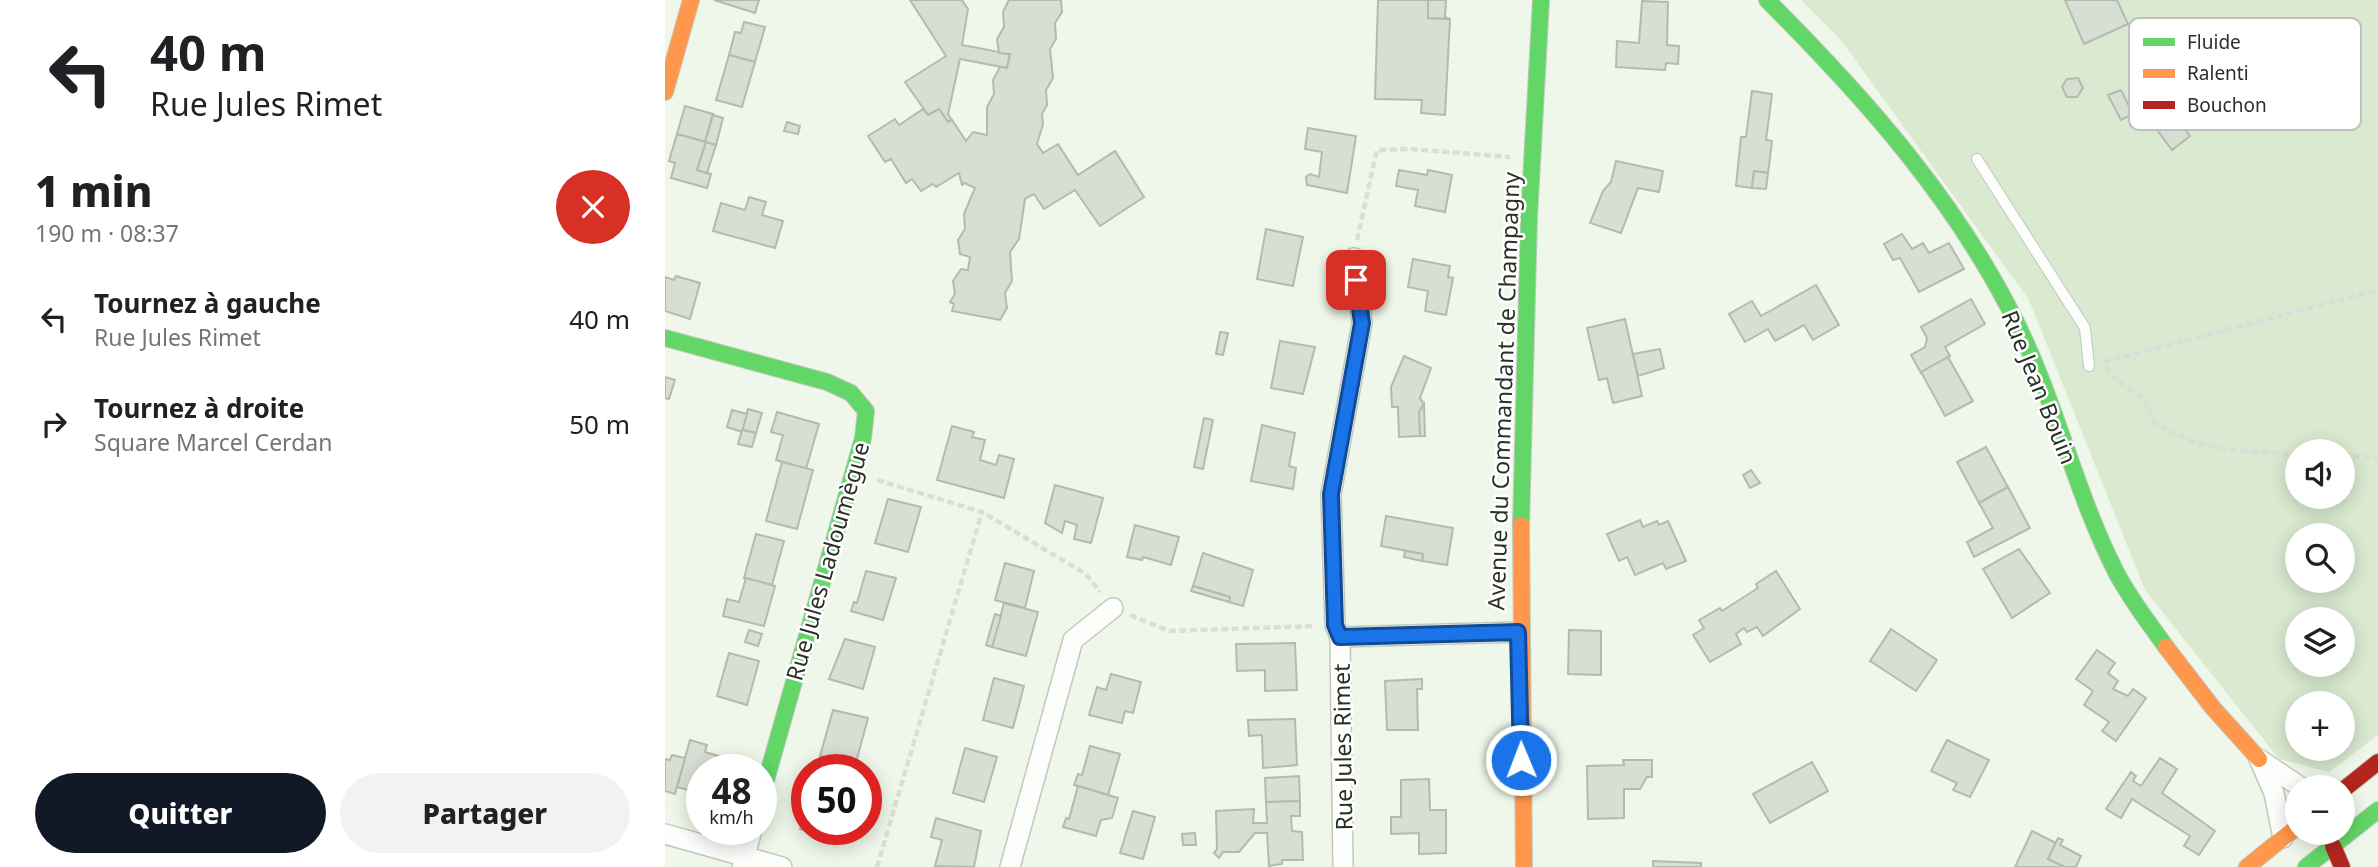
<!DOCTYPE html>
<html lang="fr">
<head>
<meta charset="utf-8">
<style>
	:root { --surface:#fff; --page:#f2f2f2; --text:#202124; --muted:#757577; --accent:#111827 }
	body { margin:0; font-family:"Noto Sans",sans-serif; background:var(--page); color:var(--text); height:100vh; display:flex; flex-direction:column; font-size:26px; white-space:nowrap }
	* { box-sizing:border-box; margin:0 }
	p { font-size:23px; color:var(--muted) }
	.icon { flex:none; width:38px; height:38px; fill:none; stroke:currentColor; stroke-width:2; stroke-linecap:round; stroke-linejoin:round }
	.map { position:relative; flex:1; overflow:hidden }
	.side { display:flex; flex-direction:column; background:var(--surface); width:665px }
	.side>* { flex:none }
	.hud { background:#fff; color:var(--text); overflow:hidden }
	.tools { position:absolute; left:1620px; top:439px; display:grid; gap:14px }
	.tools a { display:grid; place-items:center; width:70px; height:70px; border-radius:50%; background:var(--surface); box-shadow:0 4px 18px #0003; font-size:35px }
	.speed { position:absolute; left:21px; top:754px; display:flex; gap:14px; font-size:35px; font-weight:700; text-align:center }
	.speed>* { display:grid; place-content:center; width:91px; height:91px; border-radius:50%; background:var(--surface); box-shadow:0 4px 18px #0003; line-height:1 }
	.speed small { font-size:18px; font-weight:400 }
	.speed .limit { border:10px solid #d22; background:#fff; color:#111 }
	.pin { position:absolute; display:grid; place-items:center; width:60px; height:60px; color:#fff; margin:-30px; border-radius:14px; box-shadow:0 4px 10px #0006 }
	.me { position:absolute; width:77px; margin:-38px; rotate:359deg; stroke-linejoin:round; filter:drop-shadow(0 0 5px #0008) }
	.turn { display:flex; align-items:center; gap:24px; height:147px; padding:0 35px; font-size:32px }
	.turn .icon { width:91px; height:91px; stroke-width:2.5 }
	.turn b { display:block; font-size:49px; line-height:60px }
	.round { display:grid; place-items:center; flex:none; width:74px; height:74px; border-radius:37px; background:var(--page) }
	.headline { display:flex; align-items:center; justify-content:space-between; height:119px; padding:0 35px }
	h1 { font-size:42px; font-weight:800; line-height:52px }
	.primary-button { display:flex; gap:14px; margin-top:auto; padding:14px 35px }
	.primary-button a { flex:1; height:80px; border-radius:42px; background:var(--accent); color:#fff; font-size:28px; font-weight:800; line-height:80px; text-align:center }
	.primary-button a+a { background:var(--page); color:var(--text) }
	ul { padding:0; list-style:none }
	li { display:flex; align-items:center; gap:21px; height:105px; padding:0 35px }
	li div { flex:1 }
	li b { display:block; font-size:26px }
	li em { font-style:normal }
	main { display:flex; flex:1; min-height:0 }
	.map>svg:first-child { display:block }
	.green { fill:#daead0; fill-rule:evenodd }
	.building { fill:#d7ded3; stroke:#b4baaf; stroke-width:2 }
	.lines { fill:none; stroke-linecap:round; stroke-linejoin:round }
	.lane-casing { stroke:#c1c8bd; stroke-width:12 }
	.street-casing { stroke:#c1c8bd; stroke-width:22 }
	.fast-casing { stroke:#c1c8bd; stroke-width:18 }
	.slow-casing { stroke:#c1c8bd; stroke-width:18 }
	.jam-casing { stroke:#c1c8bd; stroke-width:18 }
	.path { stroke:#daddd8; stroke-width:4.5; stroke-dasharray:7 3.5; stroke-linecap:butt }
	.lane { stroke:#fdfefc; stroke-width:10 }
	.street { stroke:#fdfefc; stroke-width:19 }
	.fast { stroke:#63d668; stroke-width:16 }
	.slow { stroke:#ff974d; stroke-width:16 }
	.jam { stroke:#b3261e; stroke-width:16 }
	.route-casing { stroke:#114b97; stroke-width:18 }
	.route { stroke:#1a73e8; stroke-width:12 }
	.labels { text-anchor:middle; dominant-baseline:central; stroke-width:5; stroke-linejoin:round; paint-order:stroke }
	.street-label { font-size:23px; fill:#2b3027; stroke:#fff }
	.key { fill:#fff; stroke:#bfc1be; stroke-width:2 }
	.key-label { font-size:19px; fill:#2b3027 }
</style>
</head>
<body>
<main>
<section class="side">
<div class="hud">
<div class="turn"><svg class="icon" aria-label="left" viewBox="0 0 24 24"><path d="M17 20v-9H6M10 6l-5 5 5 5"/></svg><div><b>40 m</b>Rue Jules Rimet</div></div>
</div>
<div class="headline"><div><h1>1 min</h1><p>190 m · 08:37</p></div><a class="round" style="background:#d93025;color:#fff"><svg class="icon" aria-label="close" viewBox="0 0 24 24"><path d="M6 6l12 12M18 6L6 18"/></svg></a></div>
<ul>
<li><svg class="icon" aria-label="left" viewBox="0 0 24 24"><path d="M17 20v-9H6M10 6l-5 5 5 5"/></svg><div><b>Tournez à gauche</b><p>Rue Jules Rimet</p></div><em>40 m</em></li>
<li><svg class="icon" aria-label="right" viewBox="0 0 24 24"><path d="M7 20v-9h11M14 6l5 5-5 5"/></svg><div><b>Tournez à droite</b><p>Square Marcel Cerdan</p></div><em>50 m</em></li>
</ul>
<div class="primary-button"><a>Quitter</a><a>Partager</a></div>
</section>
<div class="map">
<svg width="1713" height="867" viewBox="0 0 1713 867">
	<rect width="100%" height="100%" fill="#eff7ea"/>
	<path class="green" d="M 1136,0 L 1713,0 L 1713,735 L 1664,772 L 1614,759 L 1480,590 L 1364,300 L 1175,39 ZM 1633,452 L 1678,452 L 1678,497 L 1633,497 ZM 1633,536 L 1678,536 L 1678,581 L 1633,581 ZM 1633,620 L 1678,620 L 1678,665 L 1633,665 ZM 1633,704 L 1678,704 L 1678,749 L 1633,749 Z"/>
	<g class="building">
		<polygon points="49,0 94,0 90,13"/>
		<polygon points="245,0 297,0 303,9 297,45 345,54 342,68 295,59 283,114 287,120 283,122 274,109 263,115 240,82 281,56"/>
		<polygon points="344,0 396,0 397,12 390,23 391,39 385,49 388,78 381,90 382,105 377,114 378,124 372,144 378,153 393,144 413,175 450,151 479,197 435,226 410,190 379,209 369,194 360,199 354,239 345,252 347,281 340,293 342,308 335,320 287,311 289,304 285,302 290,294 288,281 296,269 303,270 305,257 295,254 293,240 300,229 299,214 310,188 300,183 297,185 294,173 271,187 268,184 256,191 247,179 241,183 226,159 220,162 203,136 230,119 234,125 258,109 263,115 274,109 283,122 287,120 301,141 308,132 322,135 322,107 329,94 328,80 335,67 342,68 345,54 334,53 332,39 339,27 338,12"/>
		<polygon points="713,0 763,0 763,18 785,19 780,115 756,113 757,100 710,99"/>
		<polygon points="763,0 781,0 780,17 785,19 763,18"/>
		<polygon points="1400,0 1452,0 1463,24 1419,44"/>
		<polygon points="977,1 1003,2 1002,45 1014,46 1013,64 1001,63 1000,70 951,67 952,41 974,43"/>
		<polygon points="79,22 100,27 90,62 64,55 70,32 76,33"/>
		<polygon points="64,55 90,62 77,107 51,100"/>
		<polygon points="1413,78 1418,88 1412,97 1402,97 1397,87 1402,79"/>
		<polygon points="1456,90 1468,114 1456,120 1443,95"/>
		<polygon points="1087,91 1107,94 1101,140 1107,141 1103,173 1089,171 1087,188 1071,186 1076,137 1081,137"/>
		<polygon points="1502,105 1525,136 1507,150 1484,119"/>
		<polygon points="20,106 48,114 40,142 12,134"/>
		<polygon points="48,115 58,118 51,145 40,142"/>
		<polygon points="122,122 135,126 133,134 119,131"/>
		<polygon points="643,128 691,136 682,193 642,185 641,177 645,174 654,177 657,152 640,149"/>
		<polygon points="12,134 41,142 32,170 46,174 42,188 6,178 10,163 4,161"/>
		<polygon points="41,142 51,145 42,173 32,170"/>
		<polygon points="951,161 998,171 994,192 973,188 956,233 925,223 938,191 946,182"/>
		<polygon points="734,170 762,175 763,170 787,175 780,212 750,206 753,190 731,186"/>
		<polygon points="1089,171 1103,173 1101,189 1087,188"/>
		<polygon points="84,197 101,202 97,215 118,221 110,248 48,231 56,203 80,210"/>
		<polygon points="601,229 638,237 628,286 592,279"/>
		<polygon points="1237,234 1247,249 1258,243 1264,253 1284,243 1299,269 1254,292 1235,258 1228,260 1219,244"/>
		<polygon points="748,259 785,266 783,277 788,278 781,315 760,311 763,291 743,287"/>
		<polygon points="11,276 35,283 25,319 0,311 0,277 9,280"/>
		<polygon points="1151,285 1174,325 1148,340 1139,325 1110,341 1103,329 1080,342 1064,314 1087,301 1096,316"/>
		<polygon points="1306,299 1320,324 1280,347 1285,356 1256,373 1246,355 1260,347 1262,338 1256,327"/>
		<polygon points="960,319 977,396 948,403 942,378 934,380 922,328"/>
		<polygon points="555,332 563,333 558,355 551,354"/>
		<polygon points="615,341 650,347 638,394 606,388"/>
		<polygon points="995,349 999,368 973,376 968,354"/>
		<polygon points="739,356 766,368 755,398 759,404 754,412 755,436 734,437 733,407 727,407 726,387"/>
		<polygon points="1283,357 1308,401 1280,416 1256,372"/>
		<polygon points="0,377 10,380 4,399 0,398"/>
		<polygon points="759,404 760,436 755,436 754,412"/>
		<polygon points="83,409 97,413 91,433 77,430"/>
		<polygon points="67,410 82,414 77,432 62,427"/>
		<polygon points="112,412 154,424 141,469 111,460 118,435 106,432"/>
		<polygon points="539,418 548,420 538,469 529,467"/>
		<polygon points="597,425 630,433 624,466 631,468 628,489 586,481"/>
		<polygon points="287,426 309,432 307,437 320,440 315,460 331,465 334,455 349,459 339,498 272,480"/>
		<polygon points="77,430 91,433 87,447 73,444"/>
		<polygon points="1321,447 1343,487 1314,503 1292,462"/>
		<polygon points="117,462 148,470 132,529 101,521"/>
		<polygon points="1086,470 1095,483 1085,488 1078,475"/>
		<polygon points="390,485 438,498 426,543 409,539 412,525 400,521 397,533 380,523"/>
		<polygon points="1343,487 1365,528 1309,557 1302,542 1328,528 1314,503"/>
		<polygon points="223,499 256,507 243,552 210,543"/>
		<polygon points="721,516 788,528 782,565 757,561 758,554 716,546"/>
		<polygon points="975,520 978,527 992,521 994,525 1003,521 1021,561 1001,569 998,563 970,575 962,557 954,561 942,534"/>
		<polygon points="470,525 514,537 506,565 478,557 477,560 462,557"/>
		<polygon points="91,534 119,541 107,585 79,578"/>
		<polygon points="1354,549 1385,593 1347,618 1318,569"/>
		<polygon points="740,551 758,554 757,561 739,557"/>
		<polygon points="538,553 588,570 578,606 564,602 565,597 528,586"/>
		<polygon points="340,563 369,571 360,608 330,600"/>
		<polygon points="201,571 231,578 218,620 186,611 189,602 192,603"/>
		<polygon points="1111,571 1135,609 1098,636 1092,627 1082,632 1079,628 1071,634 1076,644 1045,662 1028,635 1039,628 1034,620 1055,608 1057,611 1093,588 1091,584"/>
		<polygon points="81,578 110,586 99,626 58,616 62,599 74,602"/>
		<polygon points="528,586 565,597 564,602 526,591"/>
		<polygon points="339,603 373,612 361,656 327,647"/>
		<polygon points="330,614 336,616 327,647 321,645"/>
		<polygon points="1226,629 1272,660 1251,691 1205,661"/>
		<polygon points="84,630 97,634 93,646 80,642"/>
		<polygon points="904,630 936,631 936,675 903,674"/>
		<polygon points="180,639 210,647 198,689 164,679"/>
		<polygon points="630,643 632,690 600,691 600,670 572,671 571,644"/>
		<polygon points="1432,650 1450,663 1443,673 1453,681 1448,689 1463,696 1468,689 1481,698 1451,741 1437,731 1444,722 1419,705 1428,691 1411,679"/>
		<polygon points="64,653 94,661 82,705 52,696"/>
		<polygon points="446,674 476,682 468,713 460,711 457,723 424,715 432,687 441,690"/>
		<polygon points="329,678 359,686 348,728 318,720"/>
		<polygon points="757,679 757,689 752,689 753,730 722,730 720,681"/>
		<polygon points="168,710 203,718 190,766 155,756"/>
		<polygon points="630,719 632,765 598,768 597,735 584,736 583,720"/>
		<polygon points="25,740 42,745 40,752 67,760 64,770 37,770 37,794 12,787"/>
		<polygon points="1282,740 1324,760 1305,797 1288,790 1292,783 1266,771"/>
		<polygon points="425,746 455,754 443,795 409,785 413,774 417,775"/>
		<polygon points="300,748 332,757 319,802 288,793"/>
		<polygon points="7,755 20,758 10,794 0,791 0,759 5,760"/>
		<polygon points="1495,758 1512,769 1497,793 1550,831 1534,855 1519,846 1525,836 1467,799 1456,818 1441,809 1466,772 1471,776 1468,781 1476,786"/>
		<polygon points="958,760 987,760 987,777 982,777 975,789 959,789 959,818 923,819 922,766 959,765"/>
		<polygon points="1147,762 1163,791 1105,823 1088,794"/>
		<polygon points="634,776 635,801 601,802 600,778"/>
		<polygon points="764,779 765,810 781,810 781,853 754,854 754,833 726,834 726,817 736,817 736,780"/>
		<polygon points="413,786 453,798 447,818 436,820 431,836 398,827 401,818 404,819"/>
		<polygon points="635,801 635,816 626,816 627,831 637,832 638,860 617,860 617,864 604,866 602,833 590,833 574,852 558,852 554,858 549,853 552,849 551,811 589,809 588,823 602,823 601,802"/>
		<polygon points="142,806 142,830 168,830 165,838 135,829"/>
		<polygon points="468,811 490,817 478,859 455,853"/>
		<polygon points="271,818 316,831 309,867 270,866 277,840 266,837"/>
		<polygon points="1367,831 1391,843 1383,859 1400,867 1350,867"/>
		<polygon points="530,833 531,845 518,845 517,834"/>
		<polygon points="1393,838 1398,840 1395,845 1416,856 1411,867 1400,867 1383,859"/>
		<polygon points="988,861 1036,863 1036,867 988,867"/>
	</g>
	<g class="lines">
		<g class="lane-casing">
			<polyline id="lane" points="1312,159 1420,328 1424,366"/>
		</g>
		<g class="street-casing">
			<g id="street">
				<polyline points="675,637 670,625 666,494 697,323 689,258"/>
				<polyline points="0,834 117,867"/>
				<polyline points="1618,838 1609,793 1594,759 1637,788"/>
				<polyline points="77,867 87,830"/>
				<polyline points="345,867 408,640 448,608"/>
				<polyline points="678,867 675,637 854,632"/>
			</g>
		</g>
		<g class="fast-casing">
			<g id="fast">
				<path d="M 1102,0 C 1200,98 1292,201 1353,326 C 1392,406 1411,494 1451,572 C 1465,599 1484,623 1501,647"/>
				<polyline points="0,338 162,382 186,393 201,411 198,438 96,798"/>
				<polyline points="856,525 864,217 876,0"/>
				<polyline points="1641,867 1713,810"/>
			</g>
		</g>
		<g class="slow-casing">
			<g id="slow">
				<polyline points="0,92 26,0"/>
				<polyline points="856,525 859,867"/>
				<polyline points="1501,647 1548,708 1594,759"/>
				<polyline points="1582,867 1633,826"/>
			</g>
		</g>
		<g class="jam-casing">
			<g id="jam">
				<polyline points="1678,790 1713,762"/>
				<polyline points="1668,846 1677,867"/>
			</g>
		</g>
		<g class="path">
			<polyline points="692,240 712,150 745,149 845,157"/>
			<polyline points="1439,362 1713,290"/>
			<polyline points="1441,366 1452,381 1477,397 1491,425 1528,442 1573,451 1633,454"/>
			<polyline points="1678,455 1713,458"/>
			<polyline points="212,480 317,512 421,574 435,592"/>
			<polyline points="465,615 504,631 650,626"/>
			<polyline points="212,867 317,512"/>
		</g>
		<use href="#lane" class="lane"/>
		<use href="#street" class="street"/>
		<use href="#fast" class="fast"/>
		<use href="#slow" class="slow"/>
		<use href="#jam" class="jam"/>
	</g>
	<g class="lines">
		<g class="route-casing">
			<polyline id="route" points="691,280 697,323 666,494 670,625 675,637 853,632 856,760"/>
		</g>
		<use href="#route" class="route"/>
	</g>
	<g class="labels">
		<g class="street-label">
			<text transform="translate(1375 387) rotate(68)">Rue Jean Bouin</text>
			<text transform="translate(838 391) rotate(-88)">Avenue du Commandant de Champagny</text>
			<text transform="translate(162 561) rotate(-74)">Rue Jules Ladoumègue</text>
			<text transform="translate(677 747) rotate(-91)">Rue Jules Rimet</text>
		</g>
	</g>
	<rect x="1464" y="18" width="232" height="112" rx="10" class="key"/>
	<rect x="1478" y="38" width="32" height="8" fill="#63d668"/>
	<rect x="1478" y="69" width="32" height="9" fill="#ff974d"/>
	<rect x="1478" y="101" width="32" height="8" fill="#b3261e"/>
	<g class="key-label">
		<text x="1522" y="49">Fluide</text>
		<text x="1522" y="80">Ralenti</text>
		<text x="1522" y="112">Bouchon</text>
	</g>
</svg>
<div class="tools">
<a><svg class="icon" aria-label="sound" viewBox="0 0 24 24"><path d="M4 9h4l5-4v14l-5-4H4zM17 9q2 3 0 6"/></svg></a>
<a><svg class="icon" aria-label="search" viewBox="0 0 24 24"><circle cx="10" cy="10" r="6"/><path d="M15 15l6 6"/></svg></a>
<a><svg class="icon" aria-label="layers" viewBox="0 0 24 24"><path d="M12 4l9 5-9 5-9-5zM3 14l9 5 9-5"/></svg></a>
<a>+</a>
<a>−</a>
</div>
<div class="speed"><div>48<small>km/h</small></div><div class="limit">50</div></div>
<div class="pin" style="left:691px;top:280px;background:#d93025"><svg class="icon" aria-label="arrive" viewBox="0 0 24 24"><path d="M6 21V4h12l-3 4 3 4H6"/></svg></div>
<svg class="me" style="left:856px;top:760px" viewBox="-20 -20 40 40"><circle r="17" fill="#1a73e8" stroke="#fff" stroke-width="3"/><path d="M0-11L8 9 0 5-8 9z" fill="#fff"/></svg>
</div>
</main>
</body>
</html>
